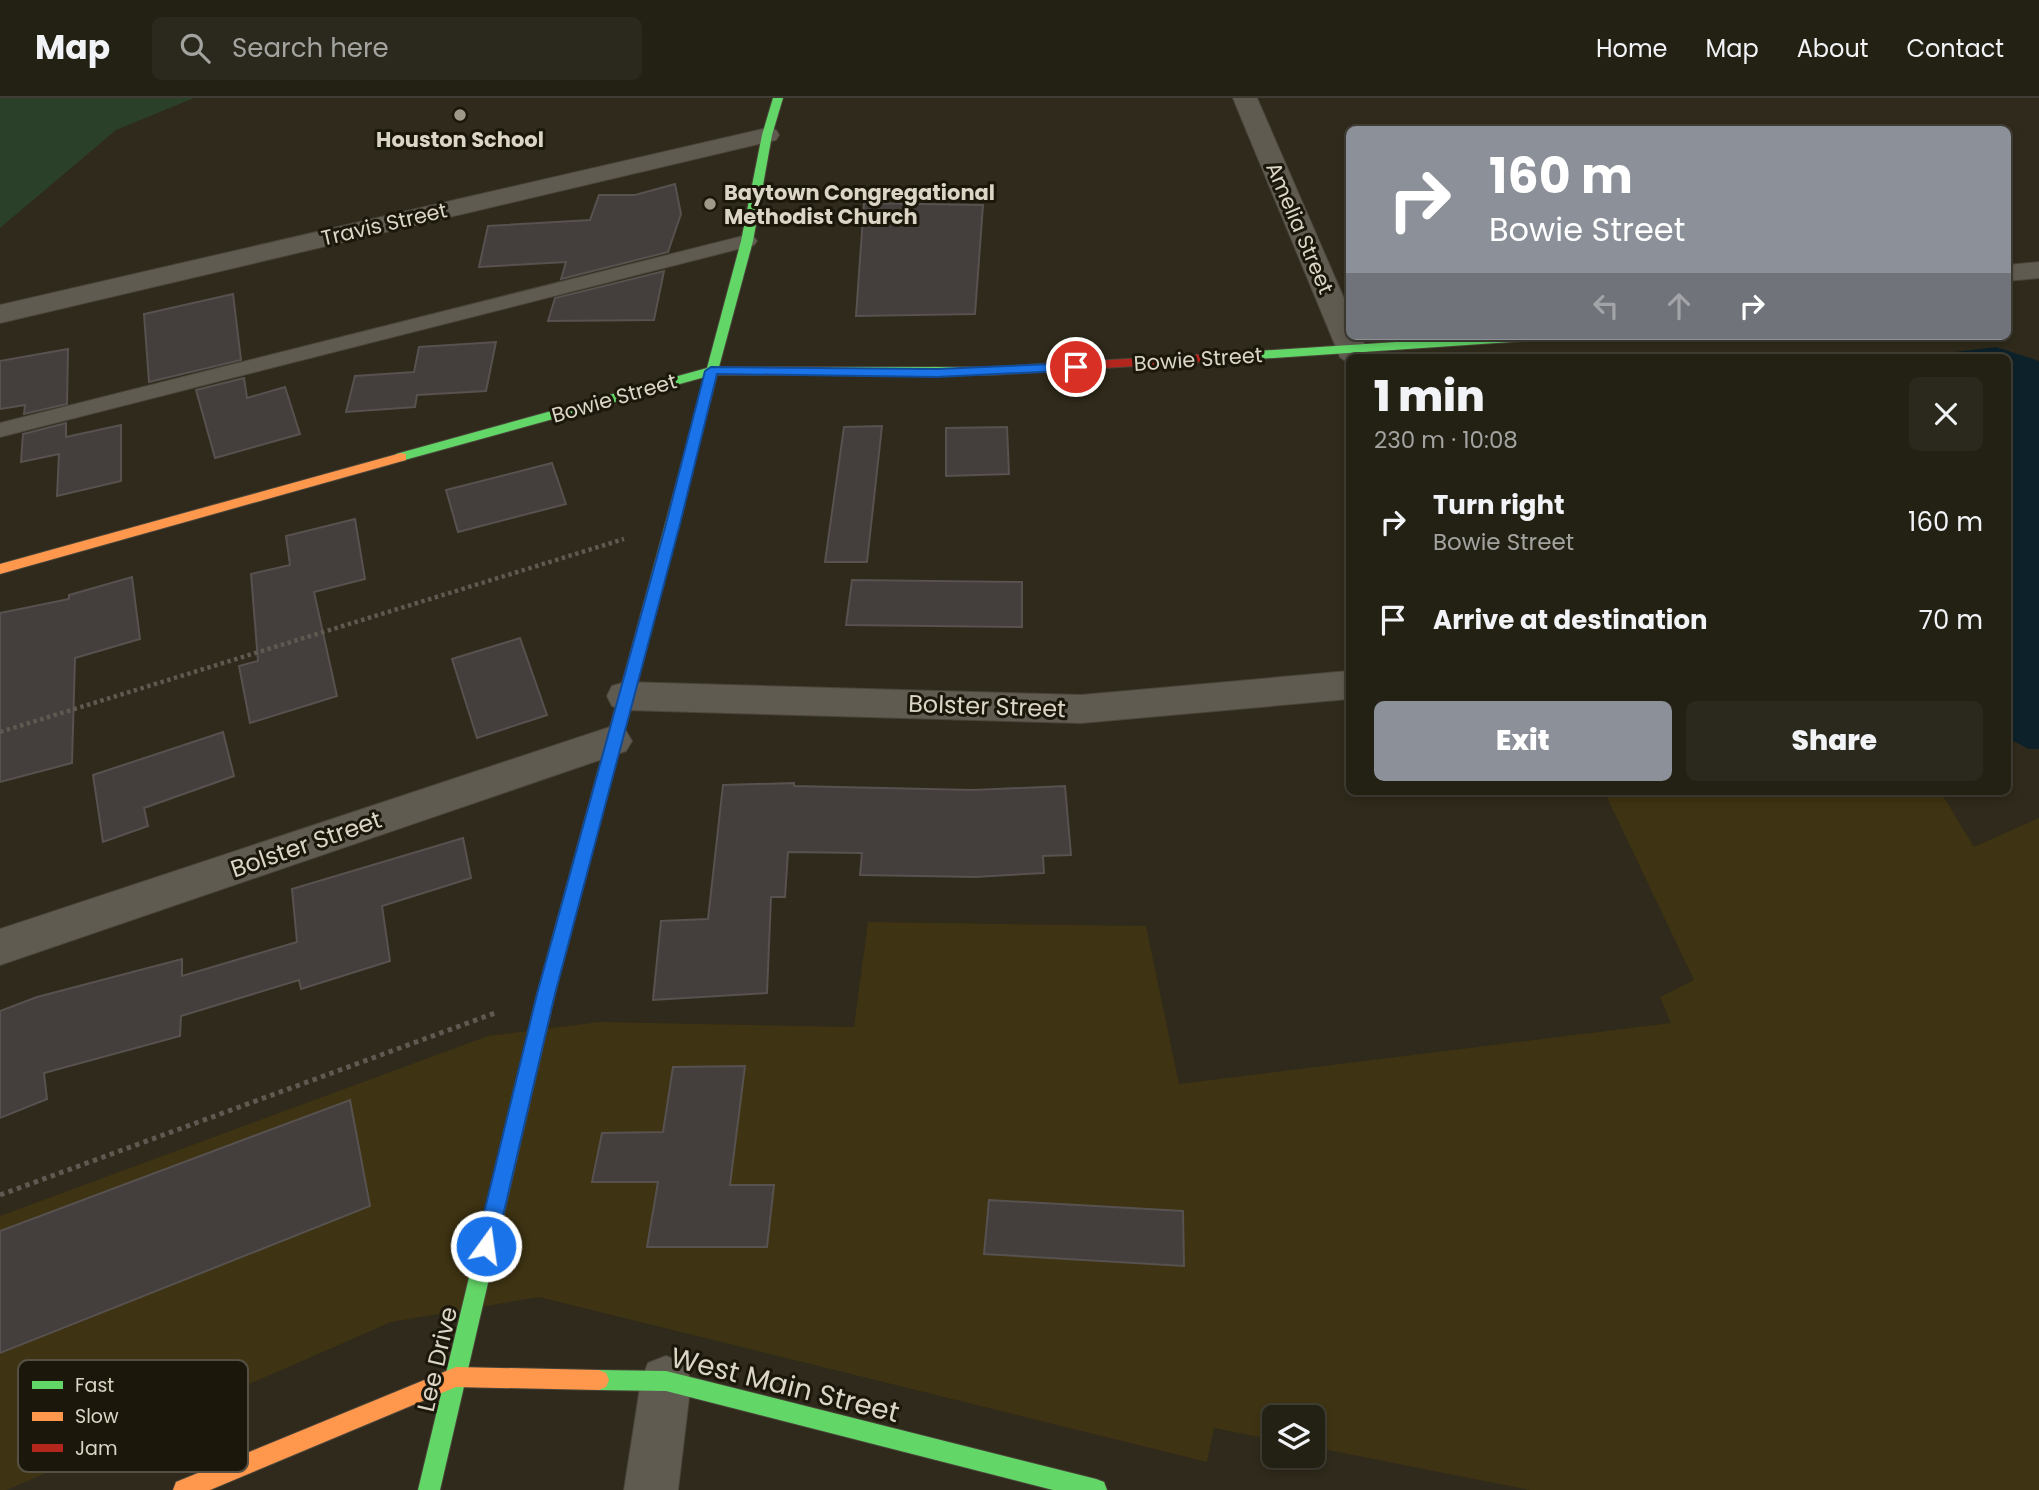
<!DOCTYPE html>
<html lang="en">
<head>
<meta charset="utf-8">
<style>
	:root { --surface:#232014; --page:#2b281d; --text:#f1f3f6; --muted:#a3a3a0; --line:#403e34; --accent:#8c9099 }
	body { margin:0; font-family:Poppins,sans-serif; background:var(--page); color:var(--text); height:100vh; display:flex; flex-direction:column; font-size:26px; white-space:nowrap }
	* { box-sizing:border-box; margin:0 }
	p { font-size:23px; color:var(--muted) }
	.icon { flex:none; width:38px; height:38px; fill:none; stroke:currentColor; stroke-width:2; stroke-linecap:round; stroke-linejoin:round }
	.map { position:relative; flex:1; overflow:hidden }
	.sheet { position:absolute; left:1346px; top:256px; width:665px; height:441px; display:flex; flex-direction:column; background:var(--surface); border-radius:10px; box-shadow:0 4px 10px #0003,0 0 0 2px var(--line) }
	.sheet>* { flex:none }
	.hud { position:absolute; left:1346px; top:28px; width:665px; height:214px; border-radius:10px; box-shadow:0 4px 10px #0003,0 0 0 2px var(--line); background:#8c9099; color:#fff; overflow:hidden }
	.tools { position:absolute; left:1262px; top:1307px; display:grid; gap:14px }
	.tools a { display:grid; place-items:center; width:63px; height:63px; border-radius:10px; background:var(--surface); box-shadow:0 4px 10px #0003,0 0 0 2px var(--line); font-size:35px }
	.pin { position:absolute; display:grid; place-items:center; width:60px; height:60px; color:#fff; margin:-30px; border:4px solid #fff; border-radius:50%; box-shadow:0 2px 7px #0007 }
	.me { position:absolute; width:77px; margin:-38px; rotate:14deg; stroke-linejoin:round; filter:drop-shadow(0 0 5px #0008) }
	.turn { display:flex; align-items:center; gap:24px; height:147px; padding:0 28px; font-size:32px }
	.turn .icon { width:91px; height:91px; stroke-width:2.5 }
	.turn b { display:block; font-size:49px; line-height:60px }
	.lanes { display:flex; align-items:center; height:66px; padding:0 28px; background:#0003; justify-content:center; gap:35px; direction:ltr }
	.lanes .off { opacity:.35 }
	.round { display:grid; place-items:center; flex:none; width:74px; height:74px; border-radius:10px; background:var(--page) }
	.headline { display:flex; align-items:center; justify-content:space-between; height:119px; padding:0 28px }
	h1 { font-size:42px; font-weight:800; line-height:52px }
	.action { display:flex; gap:14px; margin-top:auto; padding:14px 28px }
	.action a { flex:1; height:80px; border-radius:10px; background:var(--accent); color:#fff; font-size:28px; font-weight:800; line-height:80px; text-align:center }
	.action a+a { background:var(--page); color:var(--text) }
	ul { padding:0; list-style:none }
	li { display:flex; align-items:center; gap:21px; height:98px; padding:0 28px }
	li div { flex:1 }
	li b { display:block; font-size:26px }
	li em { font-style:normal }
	header { display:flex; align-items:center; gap:42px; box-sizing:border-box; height:98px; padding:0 35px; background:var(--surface); border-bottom:2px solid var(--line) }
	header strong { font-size:33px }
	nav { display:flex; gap:38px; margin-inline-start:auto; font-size:24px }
	.search { width:490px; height:63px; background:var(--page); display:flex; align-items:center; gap:18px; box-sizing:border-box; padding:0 24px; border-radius:10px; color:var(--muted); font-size:26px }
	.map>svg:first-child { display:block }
	.built { fill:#3e3312 }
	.green { fill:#2b4029 }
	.water { fill:#0c2129 }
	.building { fill:#443f3d; stroke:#57514f; stroke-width:2 }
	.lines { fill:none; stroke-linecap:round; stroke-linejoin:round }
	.lane-casing { stroke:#4a453a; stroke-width:2 }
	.street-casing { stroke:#4a453a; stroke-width:2 }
	.fast-casing { stroke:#4a453a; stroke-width:2 }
	.slow-casing { stroke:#4a453a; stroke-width:2 }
	.jam-casing { stroke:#4a453a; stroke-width:2 }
	.path-far1 { stroke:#5f5a51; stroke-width:4.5; stroke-dasharray:3.5 3.5; stroke-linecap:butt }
	.path { stroke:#5f5a51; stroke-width:5; stroke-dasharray:4.5 4.5; stroke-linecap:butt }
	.lane { fill:#605b51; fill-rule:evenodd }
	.street { fill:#605b51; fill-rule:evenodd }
	.fast { fill:#63d668; fill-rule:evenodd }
	.slow { fill:#ff974d; fill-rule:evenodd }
	.jam { fill:#b3261e; fill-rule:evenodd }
	.route { fill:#1a73e8; stroke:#114b97; stroke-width:2 }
	.poi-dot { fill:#9f998a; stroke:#1b170b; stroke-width:2.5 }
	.labels { text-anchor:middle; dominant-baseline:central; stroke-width:6; stroke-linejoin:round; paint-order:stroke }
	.far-poi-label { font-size:21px; font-weight:bold; fill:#dbd5c6; stroke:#1b170b }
	.far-street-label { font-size:21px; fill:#dbd5c6; stroke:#1b170b }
	.street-label { font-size:24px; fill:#dbd5c6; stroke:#1b170b }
	.near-street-label { font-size:28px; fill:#dbd5c6; stroke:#1b170b }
	.key { fill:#1b170b; stroke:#555043; stroke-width:2 }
	.key-label { font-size:19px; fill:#dbd5c6 }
</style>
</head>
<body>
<header>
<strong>Map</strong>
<div class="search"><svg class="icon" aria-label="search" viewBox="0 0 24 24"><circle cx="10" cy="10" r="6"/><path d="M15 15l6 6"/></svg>Search here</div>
<nav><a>Home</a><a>Map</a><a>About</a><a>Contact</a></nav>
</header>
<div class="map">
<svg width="2039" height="1392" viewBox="0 0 2039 1392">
	<rect width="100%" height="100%" fill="#2f2a1b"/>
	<polygon class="built" points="1604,693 1940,693 1974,749 2039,720 2039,1392 1530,1392 1313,1349 1312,1320 1274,1320 1274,1342 1214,1330 1207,1364 539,1199 391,1224 7,1392 0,1392 0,1118 488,938 600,924 854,929 868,824 1146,828 1179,986 1671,925 1660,899 1694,882"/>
	<polygon class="green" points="0,0 194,0 116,32 0,130"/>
	<polygon class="water" points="1996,249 2039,263 2039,651 2029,651 2007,640 2007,259 1941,259 1938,256"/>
	<g class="building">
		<polygon points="675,86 681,116 668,154 561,181 566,164 479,169 488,128 590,122 599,97 635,97"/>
		<polygon points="864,105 983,107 975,216 856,218"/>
		<polygon points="664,173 654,222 548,223 555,200"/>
		<polygon points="233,196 241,262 149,284 144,216"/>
		<polygon points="496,244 486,293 417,297 415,309 346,314 355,278 414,274 419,249"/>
		<polygon points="68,251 67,306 24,316 25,307 0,311 0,263"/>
		<polygon points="244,280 247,300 285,289 300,336 215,360 196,292"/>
		<polygon points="66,325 66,339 121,327 121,383 57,398 59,356 21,364 23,336"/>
		<polygon points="882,328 867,464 825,464 844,329"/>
		<polygon points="1007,329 1009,376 946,378 946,330"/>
		<polygon points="552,365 566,406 458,434 446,392"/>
		<polygon points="355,421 365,481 314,494 337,598 250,625 239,568 258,563 251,476 290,467 286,438"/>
		<polygon points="132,479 140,541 75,560 72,665 0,684 0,515 69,501 69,497"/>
		<polygon points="852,482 1022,484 1022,529 846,527"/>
		<polygon points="520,540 547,617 477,640 452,561"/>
		<polygon points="223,634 234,678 144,710 148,728 103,744 93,677"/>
		<polygon points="794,685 794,688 973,692 1065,688 1071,757 1043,758 1044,775 975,779 860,777 862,755 788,754 785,799 771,799 767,895 653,902 661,823 708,821 723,687"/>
		<polygon points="463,740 471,780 382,808 390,863 301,891 299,882 181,918 180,938 44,975 47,1001 0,1020 0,913 37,899 182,861 182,878 297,844 292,791"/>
		<polygon points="745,968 730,1087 774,1087 767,1149 647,1149 658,1084 592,1084 602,1035 663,1034 673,969"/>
		<polygon points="350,1002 370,1108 0,1255 0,1133"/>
		<polygon points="989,1102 1183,1113 1184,1168 984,1156"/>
	</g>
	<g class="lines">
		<g class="lane-casing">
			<polygon id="lane" points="747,137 754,139 757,143 754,147 0,339 0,325"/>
		</g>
		<g class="street-casing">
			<g id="street">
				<polygon points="1233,0 1257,0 1349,212 1349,238 1361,238 1370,259 1349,259 1349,266 1340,259"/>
				<polygon points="767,30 776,32 779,37 776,42 0,225 0,207"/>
				<polygon points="2039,164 2039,180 2007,183 2007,167"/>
				<polygon points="1349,573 1349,601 1081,625 625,612 612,608 607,598 612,588 625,584 1081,597"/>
				<polygon points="613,628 626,633 632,643 626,653 0,867 0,831"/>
				<polygon points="666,1258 684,1265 691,1283 678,1392 624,1392 641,1283 648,1265"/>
			</g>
		</g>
		<g class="fast-casing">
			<g id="fast">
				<polygon points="773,0 783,0 772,37 753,143 719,269 991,269 997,273 991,277 717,277 647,545 640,550 633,545 705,279 401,363 395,359 396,356 707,270 741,143 762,37"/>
				<polygon points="1488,238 1547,238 1541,242 1228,263 1222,259 1228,255"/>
				<polygon points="595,707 601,708 603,713 555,896 440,1392 418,1392 537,896 587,713 589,708"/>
				<polygon points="599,1272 666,1273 1096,1381 1104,1384 1107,1392 1053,1392 666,1293 599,1292 592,1289 589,1282 592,1275"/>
			</g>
		</g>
		<g class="slow-casing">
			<g id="slow">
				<polygon points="401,355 406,356 406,362 0,476 0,466"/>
				<polygon points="456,1269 599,1272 606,1275 609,1282 606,1289 599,1292 456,1289 210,1392 173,1392 176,1384"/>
			</g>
		</g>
		<g class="jam-casing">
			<g id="jam">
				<polygon points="1228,255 1234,259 1232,262 991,277 985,273 991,269"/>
				<polygon points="640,540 647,545 603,713 601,718 589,718 587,713 633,545"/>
			</g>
		</g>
		<polyline class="path-far1" points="0,634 624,441"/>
		<polyline class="path" points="0,1097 495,915"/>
		<use href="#lane" class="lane"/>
		<use href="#street" class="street"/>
		<use href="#fast" class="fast"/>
		<use href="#slow" class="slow"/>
		<use href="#jam" class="jam"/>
	</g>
	<polygon class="route" points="1076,265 1081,266 1081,272 937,279 717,276 680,426 555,896 496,1148 493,1155 486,1158 479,1155 476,1148 537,896 666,426 705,273 711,269 937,271"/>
	<g class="poi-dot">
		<circle cx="460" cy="17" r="7"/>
		<circle cx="710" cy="106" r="7"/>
	</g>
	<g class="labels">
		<g class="far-poi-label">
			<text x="460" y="41">Houston School</text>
			<text x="724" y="94" text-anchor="start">Baytown Congregational<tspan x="724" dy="24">Methodist Church</tspan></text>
		</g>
		<g class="far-street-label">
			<text transform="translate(384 126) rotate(-13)">Travis Street</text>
			<text transform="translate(1300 130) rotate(67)">Amelia Street</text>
			<text transform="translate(1198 261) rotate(-4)">Bowie Street</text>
			<text transform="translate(614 300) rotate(-16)">Bowie Street</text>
		</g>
		<g class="street-label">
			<text transform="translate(987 608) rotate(2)">Bolster Street</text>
			<text transform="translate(306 746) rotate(-19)">Bolster Street</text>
			<text transform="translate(437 1261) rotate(-77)">Lee Drive</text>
		</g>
		<g class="near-street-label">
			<text transform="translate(785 1287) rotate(14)">West Main Street</text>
		</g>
	</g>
	<rect x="18" y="1262" width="230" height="112" rx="10" class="key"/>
	<rect x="32" y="1283" width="31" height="8" fill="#63d668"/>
	<rect x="32" y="1314" width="31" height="9" fill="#ff974d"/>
	<rect x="32" y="1346" width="31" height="8" fill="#b3261e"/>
	<g class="key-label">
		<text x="75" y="1294">Fast</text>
		<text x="75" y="1325">Slow</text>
		<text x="75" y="1357">Jam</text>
	</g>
</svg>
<div class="tools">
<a><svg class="icon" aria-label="layers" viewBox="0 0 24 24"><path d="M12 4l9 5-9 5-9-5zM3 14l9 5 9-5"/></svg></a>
</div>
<div class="pin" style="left:1076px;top:269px;background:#d93025"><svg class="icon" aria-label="arrive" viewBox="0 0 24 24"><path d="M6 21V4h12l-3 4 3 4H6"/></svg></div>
<svg class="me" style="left:486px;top:1148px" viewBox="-20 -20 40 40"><circle r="17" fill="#1a73e8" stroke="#fff" stroke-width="3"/><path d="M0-11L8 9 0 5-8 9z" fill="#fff"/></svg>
<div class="hud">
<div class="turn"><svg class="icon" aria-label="right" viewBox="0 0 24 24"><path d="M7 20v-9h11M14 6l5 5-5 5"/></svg><div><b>160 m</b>Bowie Street</div></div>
<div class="lanes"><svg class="icon off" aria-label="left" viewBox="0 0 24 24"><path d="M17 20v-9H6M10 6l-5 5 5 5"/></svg><svg class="icon off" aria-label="ahead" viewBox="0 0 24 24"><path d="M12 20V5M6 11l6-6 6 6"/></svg><svg class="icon" aria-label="right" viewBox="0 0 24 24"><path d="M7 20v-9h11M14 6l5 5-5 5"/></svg></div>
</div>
<section class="sheet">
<div class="headline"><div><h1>1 min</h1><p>230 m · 10:08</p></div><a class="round"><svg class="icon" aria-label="close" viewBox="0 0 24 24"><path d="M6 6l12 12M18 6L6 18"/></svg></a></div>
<ul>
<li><svg class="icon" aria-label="right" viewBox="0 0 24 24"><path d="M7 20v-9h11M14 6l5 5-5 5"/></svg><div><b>Turn right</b><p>Bowie Street</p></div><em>160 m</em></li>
<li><svg class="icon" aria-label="arrive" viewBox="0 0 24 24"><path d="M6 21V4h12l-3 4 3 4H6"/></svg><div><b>Arrive at destination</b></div><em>70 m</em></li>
</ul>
<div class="action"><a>Exit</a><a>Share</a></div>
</section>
</div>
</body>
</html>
